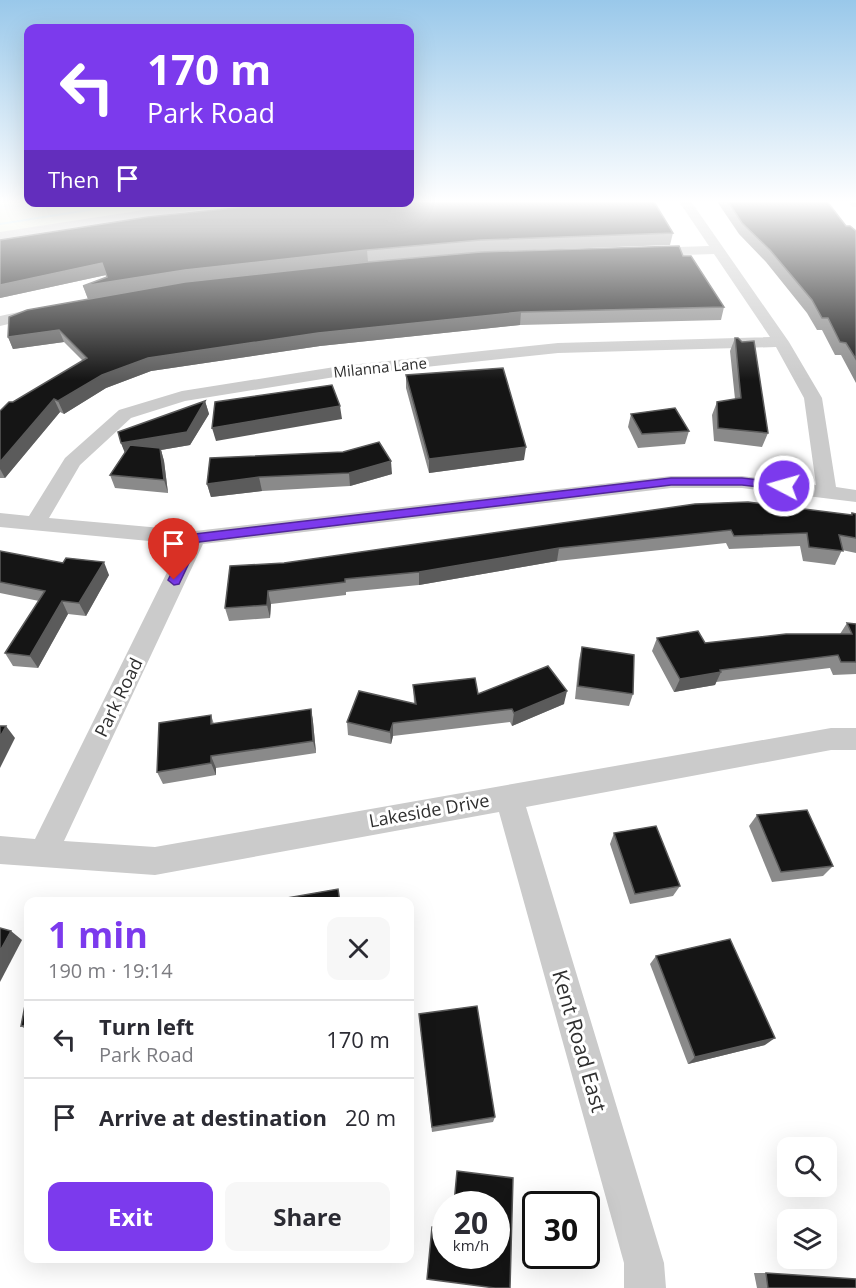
<!DOCTYPE html>
<html lang="en">
<head>
<meta charset="utf-8">
<style>
	:root { --surface:#fff; --page:#f7f7f7; --text:#2b2b33; --muted:#7c7c81; --line:#e1e1e2; --accent:#7c3aed }
	body { margin:0; font-family:"Open Sans",sans-serif; background:var(--page); color:var(--text); height:100vh; display:flex; flex-direction:column; font-size:22px; white-space:nowrap }
	* { box-sizing:border-box; margin:0 }
	p { font-size:20px; color:var(--muted) }
	.icon { flex:none; width:33px; height:33px; fill:none; stroke:currentColor; stroke-width:2; stroke-linecap:round; stroke-linejoin:round }
	.map { position:relative; flex:1; overflow:hidden }
	.side { position:absolute; left:24px; top:897px; width:390px; height:366px; display:flex; flex-direction:column; background:var(--surface); border-radius:12px; box-shadow:0 6px 24px #0002 }
	.side>* { flex:none }
	.banner { position:absolute; left:24px; top:24px; width:390px; height:183px; border-radius:12px; box-shadow:0 6px 24px #0002; background:#7c3aed; color:#fff; overflow:hidden }
	.controls { position:absolute; left:777px; top:1137px; display:grid; gap:12px }
	.controls a { display:grid; place-items:center; width:60px; height:60px; border-radius:12px; background:var(--surface); box-shadow:0 6px 24px #0002; font-size:30px }
	.speed { position:absolute; left:432px; top:1191px; display:flex; gap:12px; font-size:30px; font-weight:700; text-align:center }
	.speed>* { display:grid; place-content:center; width:78px; height:78px; border-radius:50%; background:var(--surface); box-shadow:0 6px 24px #0002; line-height:1 }
	.speed small { font-size:15px; font-weight:400 }
	.speed .limit { border:3px solid #111; border-radius:9px; background:#fff; color:#111 }
	.pin { position:absolute; display:grid; place-items:center; width:51px; height:51px; color:#fff; margin:-62px -26px; border-radius:50% 50% 50% 0; rotate:-45deg; box-shadow:0 0 6px #0007 }
	.pin .icon { rotate:45deg }
	.me { position:absolute; width:66px; margin:-33px; rotate:276deg; stroke-linejoin:round; filter:drop-shadow(0 0 4px #0008) }
	.turn { display:flex; align-items:center; gap:21px; height:126px; padding:0 24px; font-size:27px }
	.turn .icon { width:78px; height:78px; stroke-width:2.5 }
	.turn b { display:block; font-size:42px; line-height:51px }
	.then { display:flex; align-items:center; height:57px; padding:0 24px; background:#0003; gap:12px; font-size:22px }
	.round { display:grid; place-items:center; flex:none; width:63px; height:63px; border-radius:12px; background:var(--page) }
	.headline { display:flex; align-items:center; justify-content:space-between; height:102px; padding:0 24px }
	h1 { font-size:36px; font-weight:700; line-height:45px; color:var(--accent) }
	.action { display:flex; gap:12px; margin-top:auto; padding:12px 24px }
	.action a { flex:1; height:69px; border-radius:12px; background:var(--accent); color:#fff; font-size:24px; font-weight:700; line-height:69px; text-align:center }
	.action a+a { background:var(--page); color:var(--text) }
	ul { padding:0; list-style:none }
	li { display:flex; align-items:center; gap:18px; height:78px; padding:0 24px; border-top:2px solid var(--line) }
	li div { flex:1 }
	li b { display:block; font-size:22px }
	li em { font-style:normal }
	.map>svg:first-child { display:block }
	.green { fill:#e7edda }
	.lines { fill:none; stroke-linecap:round; stroke-linejoin:round }
	.stream { fill:#c4e5ee; fill-rule:evenodd }
	.minor { fill:#cbcbcb; fill-rule:evenodd }
	.wall { fill:#8a8a8a }
	.shaded-wall { fill:#5b5b5b }
	.building { fill:#151515; stroke:#5b5b5b; stroke-width:1.5 }
	.route { fill:#7c3aed; stroke:#51269a; stroke-width:1.5 }
	.labels { text-anchor:middle; dominant-baseline:central; stroke-width:6; stroke-linejoin:round; paint-order:stroke }
	.far-street-label { font-size:15px; fill:#2e2e2e; stroke:#fff }
	.street-label { font-size:18px; fill:#2e2e2e; stroke:#fff }
	.near-street-label { font-size:21px; fill:#2e2e2e; stroke:#fff }
</style>
</head>
<body>
<div class="map">
<svg width="856" height="1288" viewBox="0 0 856 1288">
	<rect width="100%" height="100%" fill="#fff"/>
	<polygon class="green" points="0,200 28,200 28,202 224,203 0,233"/>
	<g class="lines">
		<polygon class="stream" points="132,202 146,202 0,225 0,223"/>
		<g class="minor">
			<path d="M 678,200 L 690,200 L 789,342 L 822,398 L 836,487 L 856,490 L 856,502 L 742,488 L 671,488 L 203,544 L 64,841 L 155,847 L 831,728 L 856,728 L 856,750 L 831,750 L 526,807 L 664,1263 L 666,1288 L 624,1288 L 624,1263 L 499,812 L 155,875 L 0,864 L 0,836 L 35,839 L 181,544 L 0,527 L 0,513 L 29,516 L 65,458 L 119,410 L 182,391 L 341,366 L 558,343 L 770,337 L 714,254 L 649,256 L 642,252 L 649,248 L 709,246 ZM 776,347 L 804,398 L 816,485 L 742,476 L 671,476 L 195,531 L 49,518 L 80,465 L 131,418 L 185,401 L 341,376 L 558,353 Z"/>
			<polygon points="848,200 856,200 856,207 852,206"/>
			<polygon points="196,202 230,202 224,206 0,240 0,232"/>
			<polygon points="42,307 47,309 50,312 47,315 0,326 0,316"/>
		</g>
	</g>
	<g class="wall">
		<polygon points="716,200 826,200 846,226 856,231 856,383 841,355 835,355 822,330 817,330 807,313 766,262 739,234"/>
		<polygon points="673,233 670,245 480,252 368,262 683,256 724,307 721,320 520,325 320,346 151,371 106,388 64,414 60,412 5,478 0,478 0,411 13,402 83,361 64,342 13,349 8,337 88,299 83,286 107,277 106,275 0,298 0,240"/>
		<polygon points="735,338 768,433 762,447 714,441 712,415 717,402 735,399 730,351"/>
		<polygon points="406,375 524,460 429,473 406,388"/>
		<polygon points="205,401 209,414 190,445 161,450 164,461 168,493 115,488 110,475 125,452 121,443"/>
		<polygon points="631,414 689,431 685,444 638,448 628,427"/>
		<polygon points="210,458 392,474 350,486 262,491 211,497 207,484"/>
		<polygon points="852,513 856,514 856,553 842,550 835,565 803,561 800,546 729,549 726,543 557,561 419,585 346,592 346,595 271,604 270,618 229,621 225,608 284,563 850,515"/>
		<polygon points="0,551 109,575 86,616 68,614 38,668 13,666 5,653 39,601 0,593"/>
		<polygon points="847,623 856,624 856,674 833,675 830,668 716,682 715,685 674,692 652,651 657,638 705,643 840,634"/>
		<polygon points="582,647 633,694 629,706 575,699 579,660"/>
		<polygon points="413,685 478,694 564,704 512,726 510,722 393,736 391,744 348,735 347,722 414,703"/>
		<polygon points="311,709 313,722 316,753 216,768 216,775 163,784 157,772 211,715 214,724"/>
		<polygon points="757,815 833,866 823,876 772,882 749,826"/>
		<polygon points="614,833 680,886 673,896 630,904 610,844"/>
		<polygon points="656,956 765,1045 688,1064 650,964"/>
		<polygon points="28,990 28,1031 21,1026"/>
		<polygon points="419,1014 495,1117 493,1122 432,1132"/>
		<polygon points="754,1273 766,1273 856,1288 757,1288"/>
	</g>
	<g class="shaded-wall">
		<polygon points="367,250 368,262 88,299 83,286 185,270"/>
		<polygon points="102,263 106,275 0,298 0,285"/>
		<polygon points="521,312 520,325 320,346 151,371 106,388 64,414 58,401 102,375 148,358 318,333"/>
		<polygon points="59,330 64,342 13,349 8,337"/>
		<polygon points="54,399 60,412 5,478 0,469 0,462"/>
		<polygon points="205,401 209,414 190,445 161,450 164,461 168,493 164,480 126,456 121,443"/>
		<polygon points="340,406 342,419 216,441 212,428"/>
		<polygon points="526,447 524,460 429,473 429,459"/>
		<polygon points="391,461 392,474 350,486 349,473"/>
		<polygon points="259,477 262,491 211,497 207,484"/>
		<polygon points="559,548 557,561 419,585 419,572"/>
		<polygon points="104,562 109,575 86,616 79,603"/>
		<polygon points="268,591 271,604 270,618 267,605"/>
		<polygon points="62,601 68,614 38,668 30,656"/>
		<polygon points="721,672 715,685 674,692 680,679"/>
		<polygon points="567,691 564,704 512,726 514,713"/>
		<polygon points="311,709 313,722 316,753 313,741"/>
		<polygon points="393,723 393,736 391,744 390,732"/>
		<polygon points="6,726 15,738 0,768 0,737"/>
		<polygon points="211,756 216,768 216,775 211,763"/>
		<polygon points="11,931 22,940 0,982 0,951"/>
		<polygon points="775,1038 765,1045 688,1064 695,1057"/>
	</g>
	<g class="building">
		<polygon points="410,200 653,200 673,233 481,240 367,250 185,270 83,286 107,277 102,263 0,285 0,240 148,217 294,202 410,202"/>
		<polygon points="727,200 826,200 846,226 850,226 856,231 856,359 846,343 840,342 828,318 822,318 812,300 770,250 742,223"/>
		<polygon points="679,246 683,256 691,256 724,307 521,312 318,333 148,358 102,375 58,401 54,399 0,462 0,411 9,402 13,402 87,358 59,330 8,337 9,317 27,310 185,282 368,262 481,252"/>
		<polygon points="735,338 738,338 742,342 754,341 768,433 718,428 717,402 741,398"/>
		<polygon points="503,368 526,447 429,459 406,375"/>
		<polygon points="332,385 340,406 212,428 215,402"/>
		<polygon points="205,401 187,432 121,443 118,432"/>
		<polygon points="675,408 689,431 642,434 631,414"/>
		<polygon points="379,442 391,461 349,473 259,477 207,484 210,458 343,452"/>
		<polygon points="130,445 160,448 164,480 110,475"/>
		<polygon points="748,502 852,515 852,513 856,514 856,538 839,535 843,551 809,547 807,533 734,536 731,530 559,548 419,572 345,579 345,582 268,591 267,605 225,608 230,566 284,563 695,504"/>
		<polygon points="0,551 63,563 66,558 104,562 79,603 62,601 30,656 5,653 45,591 0,582"/>
		<polygon points="847,623 856,624 856,662 841,662 838,655 720,670 721,672 680,679 657,638 698,631 705,643 786,634 852,634"/>
		<polygon points="582,647 634,655 633,694 578,686"/>
		<polygon points="548,666 567,691 514,713 512,709 393,723 390,732 347,722 359,691 416,704 413,685 475,678 478,694"/>
		<polygon points="311,709 313,741 211,756 211,763 157,772 159,723 211,715 211,724"/>
		<polygon points="0,726 6,726 0,737"/>
		<polygon points="807,810 833,866 781,872 757,815"/>
		<polygon points="656,826 680,886 635,894 614,833"/>
		<polygon points="338,889 340,902 264,902"/>
		<polygon points="0,928 11,931 0,951"/>
		<polygon points="730,939 775,1038 695,1057 656,956"/>
		<polygon points="28,990 28,1025 21,1026"/>
		<polygon points="477,1006 495,1117 432,1127 419,1014"/>
		<polygon points="457,1171 513,1178 510,1288 495,1288 427,1279 432,1227 446,1229 446,1256 496,1256 496,1204 454,1204"/>
		<polygon points="766,1273 856,1279 856,1288 768,1288"/>
	</g>
	<linearGradient id="sky" x2="0" y2="1"><stop stop-color="#99c8ea"/><stop offset="0.53" stop-color="#fff"/><stop offset="1" stop-color="#fff" stop-opacity="0"/></linearGradient>
	<rect width="856" height="380" fill="url(#sky)"/>
	<polygon class="route" points="671,478 742,478 784,483 790,486 784,490 742,485 671,485 199,542 179,584 174,585 168,580 189,538 195,534"/>
	<g class="labels">
		<g class="far-street-label">
			<text transform="translate(380 367) rotate(-6)">Milanna Lane</text>
		</g>
		<g class="street-label">
			<text transform="translate(118 697) rotate(-64)">Park Road</text>
			<text transform="translate(429 810) rotate(-10)">Lakeside Drive</text>
		</g>
		<g class="near-street-label">
			<text transform="translate(580 1041) rotate(74)">Kent Road East</text>
		</g>
	</g>
</svg>
<div class="controls">
<a><svg class="icon" aria-label="search" viewBox="0 0 24 24"><circle cx="10" cy="10" r="6"/><path d="M15 15l6 6"/></svg></a>
<a><svg class="icon" aria-label="layers" viewBox="0 0 24 24"><path d="M12 4l9 5-9 5-9-5zM3 14l9 5 9-5"/></svg></a>
</div>
<div class="speed"><div>20<small>km/h</small></div><div class="limit">30</div></div>
<div class="pin" style="left:174px;top:580px;background:#d93025"><svg class="icon" aria-label="arrive" viewBox="0 0 24 24"><path d="M6 21V4h12l-3 4 3 4H6"/></svg></div>
<svg class="me" style="left:784px;top:486px" viewBox="-20 -20 40 40"><circle r="17" fill="#7c3aed" stroke="#fff" stroke-width="3"/><path d="M0-11L8 9 0 5-8 9z" fill="#fff"/></svg>
<div class="banner">
<div class="turn"><svg class="icon" aria-label="left" viewBox="0 0 24 24"><path d="M17 20v-9H6M10 6l-5 5 5 5"/></svg><div><b>170 m</b>Park Road</div></div>
<div class="then">Then<svg class="icon" aria-label="arrive" viewBox="0 0 24 24"><path d="M6 21V4h12l-3 4 3 4H6"/></svg></div>
</div>
<section class="side">
<div class="headline"><div><h1>1 min</h1><p>190 m · 19:14</p></div><a class="round"><svg class="icon" aria-label="close" viewBox="0 0 24 24"><path d="M6 6l12 12M18 6L6 18"/></svg></a></div>
<ul>
<li><svg class="icon" aria-label="left" viewBox="0 0 24 24"><path d="M17 20v-9H6M10 6l-5 5 5 5"/></svg><div><b>Turn left</b><p>Park Road</p></div><em>170 m</em></li>
<li><svg class="icon" aria-label="arrive" viewBox="0 0 24 24"><path d="M6 21V4h12l-3 4 3 4H6"/></svg><div><b>Arrive at destination</b></div><em>20 m</em></li>
</ul>
<div class="action"><a>Exit</a><a>Share</a></div>
</section>
</div>
</body>
</html>
